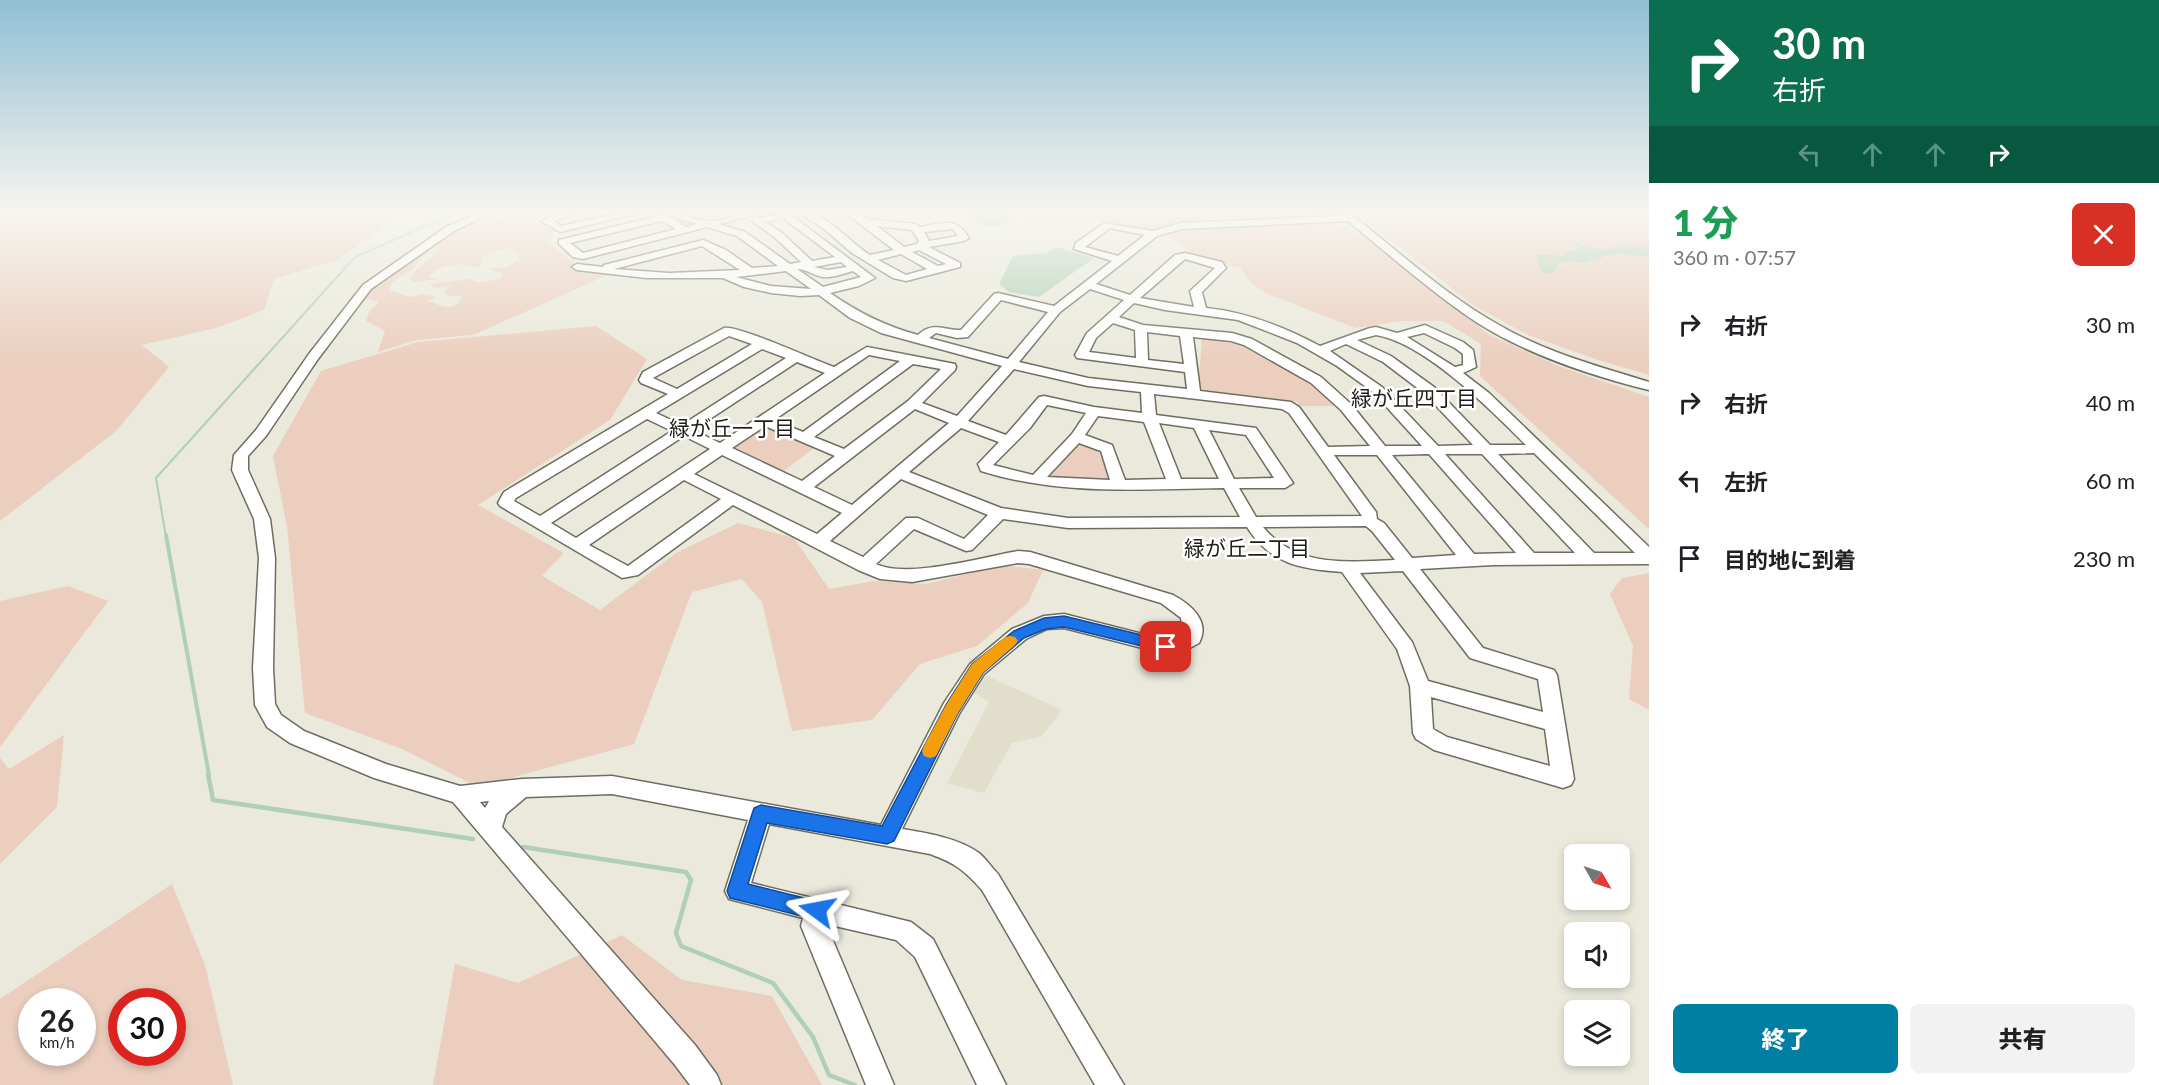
<!DOCTYPE html>
<html lang="ja">
<head>
<meta charset="utf-8">
<style>
	:root { --surface:#fff; --page:#f2f2f2; --text:#202124; --muted:#757577; --accent:#007ea4 }
	body { margin:0; font-family:Lato,"Noto Sans JP",sans-serif; background:var(--page); color:var(--text); height:100vh; display:flex; flex-direction:column; font-size:22px; white-space:nowrap }
	* { box-sizing:border-box; margin:0 }
	p { font-size:20px; color:var(--muted) }
	.icon { flex:none; width:33px; height:33px; fill:none; stroke:currentColor; stroke-width:2; stroke-linecap:round; stroke-linejoin:round }
	.map { position:relative; flex:1; overflow:hidden }
	.details { display:flex; flex-direction:column; background:var(--surface); width:510px }
	.details>* { flex:none }
	.top-card { background:#0b6e4f; color:#fff; overflow:hidden }
	.needle { width:39px; rotate:129deg }
	.controls { position:absolute; left:1564px; top:844px; display:grid; gap:12px }
	.controls a { display:grid; place-items:center; width:66px; height:66px; border-radius:9px; background:var(--surface); box-shadow:0 3px 9px #0003; font-size:30px }
	.speed { position:absolute; left:18px; top:988px; display:flex; gap:12px; font-size:30px; font-weight:700; text-align:center }
	.speed>* { display:grid; place-content:center; width:78px; height:78px; border-radius:50%; background:var(--surface); box-shadow:0 3px 9px #0003; line-height:1 }
	.speed small { font-size:15px; font-weight:400 }
	.speed .limit { border:9px solid #d22; background:#fff; color:#111 }
	.pin { position:absolute; display:grid; place-items:center; width:51px; height:51px; color:#fff; margin:-26px; border-radius:12px; box-shadow:0 3px 9px #0006 }
	.me { position:absolute; width:66px; margin:-33px; rotate:283deg; stroke-linejoin:round; filter:drop-shadow(0 0 4px #0008) }
	.turn { display:flex; align-items:center; gap:21px; height:126px; padding:0 24px; font-size:27px }
	.turn .icon { width:78px; height:78px; stroke-width:2.5 }
	.turn b { display:block; font-size:42px; line-height:51px }
	.lanes { display:flex; align-items:center; height:57px; padding:0 24px; background:#0003; justify-content:center; gap:30px; direction:ltr }
	.lanes .off { opacity:.35 }
	.round { display:grid; place-items:center; flex:none; width:63px; height:63px; border-radius:9px; background:var(--page) }
	.summary { display:flex; align-items:center; justify-content:space-between; height:102px; padding:0 24px }
	h1 { font-size:36px; font-weight:800; line-height:45px; color:#1e9e55 }
	.action { display:flex; gap:12px; margin-top:auto; padding:12px 24px }
	.action a { flex:1; height:69px; border-radius:9px; background:var(--accent); color:#fff; font-size:24px; font-weight:800; line-height:69px; text-align:center }
	.action a+a { background:var(--page); color:var(--text) }
	ul { padding:0; list-style:none }
	li { display:flex; align-items:center; gap:18px; height:78px; padding:0 24px }
	li div { flex:1 }
	li b { display:block; font-size:22px }
	li em { font-style:normal }
	main { display:flex; flex:1; min-height:0 }
	.map>svg:first-child { display:block }
	.built { fill:#e1dfcb }
	.green { fill:#ebcebe; fill-rule:evenodd }
	.water { fill:#b0cfb7 }
	.lines { fill:none; stroke-linecap:round; stroke-linejoin:round }
	.stream-far2 { stroke:#b0cfb7; stroke-width:2 }
	.stream-far1 { stroke:#b0cfb7; stroke-width:4 }
	.stream { stroke:#b0cfb7; stroke-width:4.5 }
	.minor-casing { stroke:#6e6d62; stroke-width:3 }
	.minor { fill:#fff; fill-rule:evenodd }
	.route { fill:#1a73e8; stroke:#114b97; stroke-width:1.5 }
	.slow { fill:#f59e0b }
	.labels { text-anchor:middle; dominant-baseline:central; stroke-width:5; stroke-linejoin:round; paint-order:stroke }
	.neighbourhood-label { font-size:21px; fill:#1d1c18; stroke:#fff }
</style>
</head>
<body>
<main>
<div class="map">
<svg width="1649" height="1085" viewBox="0 0 1649 1085">
	<rect width="100%" height="100%" fill="#eae9dc"/>
	<polygon class="built" points="981,673 1062,710 1042,736 1012,743 984,793 947,783 989,702 970,689"/>
	<g class="green">
		<polygon points="0,212 397,212 373,234 337,260 274,279 264,310 216,328 142,345 169,367 116,431 0,521"/>
		<path d="M 525,212 L 540,213 L 530,220 L 555,231 L 547,243 L 576,263 L 571,269 L 610,274 L 473,335 L 416,340 L 378,352 L 385,331 L 366,321 L 370,310 L 379,302 L 367,299 L 353,311 L 371,287 L 421,252 L 427,252 L 412,269 L 392,283 L 389,290 L 410,297 L 422,294 L 435,296 L 433,300 L 427,300 C 440,306 458,314 462,295 L 453,297 L 443,293 L 450,286 L 435,288 L 430,284 L 470,279 L 477,282 L 500,279 L 502,274 L 489,268 L 507,267 L 519,259 L 517,252 L 510,247 L 481,257 L 483,263 L 477,268 C 460,262 440,263 429,277 L 439,279 L 414,282 L 408,278 L 437,251 L 434,245 C 455,229 466,219 492,225 L 503,216 Z"/>
		<polygon points="1013,212 1328,212 1314,216 1204,218 1153,229 1089,219 1060,226"/>
		<path d="M 1355,212 L 1649,212 L 1649,247 C 1639,246 1610,246 1601,250 L 1570,241 L 1579,247 L 1578,250 L 1568,251 L 1562,256 L 1550,254 L 1553,274 C 1565,255 1569,266 1587,263 C 1593,262 1599,257 1605,256 C 1619,252 1635,256 1649,257 L 1649,375 L 1598,360 L 1528,335 L 1473,305 Z"/>
		<polygon points="1335,224 1351,228 1490,335 1558,366 1649,397 1649,529 1480,376 1481,344 1443,321 1401,321 1356,328 1265,293 1251,283 1240,268 1191,254 1183,245 1165,236 1197,227"/>
		<polygon points="596,326 647,359 610,420 478,505 564,553 542,576 600,610 676,553 738,523 794,538 829,589 874,581 926,584 1002,565 1043,570 1028,603 977,646 920,664 872,720 792,731 762,602 742,579 692,592 634,744 478,787 402,749 305,713 287,526 273,456 321,371 418,342"/>
		<path d="M 1202,339 C 1259,343 1298,369 1340,406 L 1299,406 L 1297,402 L 1205,392 L 1198,388 Z"/>
		<polygon points="762,424 817,446 782,472 732,448 731,445"/>
		<polygon points="1077,442 1082,442 1102,450 1112,482 1044,477"/>
		<polygon points="1649,573 1649,710 1629,699 1633,646 1610,594 1622,578"/>
		<polygon points="68,586 108,601 0,747 0,601"/>
		<polygon points="64,735 57,807 0,864 0,758 9,769"/>
		<path d="M 172,884 L 205,965 L 233,1085 L 0,1085 L 0,999 ZM 32,1002 L 82,1002 L 82,1053 L 32,1053 ZM 122,1002 L 172,1002 L 172,1053 L 122,1053 Z"/>
		<polygon points="622,935 682,980 772,996 822,1085 433,1085 455,964 518,983"/>
	</g>
	<g class="water">
		<path d="M 965,212 L 1011,212 L 1017,214 C 981,237 995,224 962,214 Z"/>
		<path d="M 1568,240 L 1601,250 C 1610,246 1639,246 1649,247 L 1649,257 L 1619,254 L 1606,256 L 1586,263 L 1564,262 L 1559,265 L 1553,274 L 1542,272 L 1536,259 L 1537,255 L 1550,254 L 1562,256 L 1568,251 L 1578,250 L 1579,247 Z"/>
		<polygon points="1056,247 1094,258 1039,297 1009,292 999,284 1013,256 1047,253"/>
	</g>
	<g class="lines">
		<polyline class="stream-far2" points="166,537 156,478 355,257 457,212"/>
		<polyline class="stream-far1" points="166,535 209,775"/>
		<g class="stream">
			<polyline points="208,774 213,800 473,839"/>
			<polyline points="523,847 686,872 691,880 676,933 681,946 773,983 813,1037 829,1075 855,1085"/>
		</g>
		<g class="minor-casing">
			<g id="minor">
				<path d="M 481,212 L 493,212 L 454,231 L 371,289 L 318,359 L 266,436 L 248,456 L 248,470 L 270,519 L 275,558 L 273,668 L 275,704 L 281,715 L 304,731 L 386,764 L 460,786 L 522,779 L 612,776 L 881,825 L 944,703 L 970,664 L 1012,629 L 1044,616 L 1064,614 L 1166,640 L 1183,635 L 1181,618 L 1161,603 L 1029,564 L 1018,563 L 912,582 L 880,579 L 858,570 L 733,505 L 638,575 L 622,578 L 500,506 L 498,503 L 504,492 L 668,394 L 641,383 L 639,380 L 643,372 L 724,328 C 738,325 814,360 834,367 L 867,347 L 955,364 L 956,367 L 955,370 L 922,403 L 957,416 L 1002,366 L 881,333 L 850,318 L 819,295 L 800,296 L 771,293 L 744,287 L 723,278 L 646,278 L 577,270 L 572,267 L 577,264 L 603,267 L 604,265 L 703,240 L 726,250 L 752,268 L 778,266 L 737,236 L 707,227 L 583,259 L 573,257 L 559,244 L 559,240 L 662,215 L 672,217 L 686,227 L 697,224 L 664,214 L 662,212 C 679,212 694,221 709,221 C 726,221 742,212 760,212 L 758,214 L 719,224 L 745,232 L 790,264 L 801,262 L 773,236 L 752,221 L 757,218 L 788,213 L 875,278 L 859,286 L 830,293 C 859,313 885,326 918,335 C 932,321 944,330 961,330 L 994,294 L 998,293 L 1054,306 L 1112,261 L 1074,249 L 1076,243 L 1104,223 L 1153,231 L 1181,223 L 1341,216 L 1338,212 L 1348,212 C 1397,250 1445,295 1499,325 C 1545,352 1598,366 1649,382 L 1649,390 C 1588,375 1514,350 1463,313 C 1423,285 1386,252 1348,221 L 1182,229 L 1157,236 L 1096,284 L 1130,295 L 1175,255 L 1185,253 L 1222,262 L 1226,268 L 1202,292 L 1206,308 C 1247,312 1284,327 1320,346 L 1370,328 L 1376,327 L 1397,333 L 1425,325 L 1463,342 L 1473,350 L 1476,367 L 1463,373 L 1489,393 L 1649,547 L 1649,564 L 1493,565 L 1420,569 L 1483,648 L 1554,670 L 1557,675 L 1574,779 L 1571,785 L 1563,788 L 1434,750 L 1416,739 L 1413,733 L 1410,686 L 1397,649 L 1342,572 C 1301,569 1270,564 1247,527 L 1068,528 L 1003,519 L 972,550 L 966,551 L 914,529 L 876,564 C 907,579 984,557 1018,551 L 1030,552 L 1173,595 C 1190,604 1211,621 1199,643 L 1188,649 L 1166,654 L 1064,628 L 1047,629 L 1026,639 L 984,674 L 959,714 L 902,829 C 927,833 958,838 979,853 C 986,859 992,868 998,874 L 1124,1085 L 1095,1085 L 982,890 C 964,870 955,863 930,854 L 769,824 L 751,883 L 911,922 L 933,939 L 1006,1085 L 977,1085 L 915,957 L 896,940 L 826,924 L 894,1085 L 866,1085 L 801,926 L 803,918 L 729,899 L 725,891 L 748,820 L 612,794 L 526,797 L 506,814 L 502,827 L 695,1045 L 717,1075 L 721,1085 L 690,1085 L 675,1065 L 453,802 L 374,778 L 290,743 L 267,727 L 255,705 L 253,668 L 259,558 L 254,519 L 232,470 L 234,455 L 256,430 L 309,354 L 363,285 L 446,227 ZM 783,218 L 835,257 L 812,261 L 781,232 L 765,222 ZM 662,221 L 676,229 L 583,253 L 570,243 ZM 1110,228 L 1145,235 L 1118,256 L 1085,247 ZM 702,246 L 740,270 L 669,273 L 614,269 ZM 1185,259 L 1215,268 L 1190,291 L 1194,307 L 1140,298 ZM 841,262 L 847,267 L 828,270 L 814,267 ZM 797,269 C 806,269 813,275 822,277 C 832,278 843,274 853,271 L 861,277 L 823,287 ZM 786,271 L 811,289 L 771,286 L 736,277 ZM 1090,289 L 1124,300 L 1087,333 L 1075,355 L 1077,358 L 1185,372 L 1187,389 L 1088,378 L 1019,362 L 1060,312 ZM 1001,300 L 1048,312 L 1008,359 L 929,338 L 936,333 L 957,338 L 968,337 ZM 1134,303 L 1165,310 L 1238,320 L 1297,343 L 1337,366 L 1373,392 L 1422,446 L 1385,446 L 1351,404 L 1321,377 L 1252,339 L 1232,333 L 1143,325 L 1119,317 ZM 1113,323 L 1135,330 L 1136,358 L 1089,352 L 1096,338 ZM 1147,332 L 1180,336 L 1184,364 L 1148,360 ZM 1424,333 L 1455,348 L 1463,354 L 1463,365 L 1455,367 L 1407,337 ZM 1376,335 C 1425,343 1491,410 1526,445 L 1490,445 L 1434,387 L 1391,356 L 1357,340 ZM 729,336 L 752,344 L 677,389 L 653,378 ZM 1193,337 L 1231,341 L 1244,345 L 1311,383 L 1341,410 L 1370,446 L 1328,447 L 1299,407 L 1291,402 L 1200,391 ZM 1346,344 L 1383,362 L 1424,393 L 1473,445 L 1438,446 L 1382,387 L 1330,351 ZM 762,349 L 786,358 L 682,425 L 656,413 ZM 869,355 L 900,361 L 803,432 L 774,420 ZM 797,362 L 825,373 L 720,443 L 693,430 ZM 913,364 L 941,369 L 908,401 L 844,449 L 814,437 ZM 1014,369 L 1088,386 L 1141,392 L 1142,413 L 1094,407 L 1044,396 L 1039,397 L 1006,435 L 968,421 ZM 1154,394 L 1282,409 L 1289,413 L 1362,516 L 1256,517 L 1239,488 L 1285,488 L 1293,483 L 1256,428 L 1156,415 ZM 1047,405 L 1086,413 L 1072,434 L 1033,475 L 993,465 L 1030,428 ZM 915,409 L 949,423 L 852,505 L 814,487 ZM 1098,416 L 1144,422 L 1166,479 L 1125,480 L 1112,445 L 1085,435 ZM 647,419 L 672,431 L 540,516 L 514,501 L 516,498 ZM 1159,423 L 1194,428 L 1219,479 L 1181,479 ZM 765,426 L 835,456 L 802,481 L 732,448 ZM 961,428 L 999,442 L 978,464 L 981,471 C 1060,496 1142,489 1224,488 L 1240,517 L 1068,518 L 1001,508 L 909,472 ZM 1209,430 L 1246,435 L 1274,478 L 1234,479 ZM 684,436 L 710,449 L 576,538 L 551,523 ZM 1079,443 L 1101,451 L 1110,480 L 1047,477 ZM 1534,453 L 1635,553 L 1594,553 L 1498,454 ZM 1429,454 L 1516,553 L 1474,554 L 1392,455 ZM 1445,454 L 1482,454 L 1575,553 L 1534,553 ZM 722,455 L 842,513 L 817,534 L 694,474 ZM 1334,455 L 1377,455 L 1456,555 L 1412,558 L 1384,523 L 1377,519 L 1376,512 ZM 901,479 L 988,515 L 964,539 L 918,518 L 906,518 L 863,557 L 830,541 ZM 684,480 L 721,499 L 628,566 L 589,545 ZM 1366,526 L 1372,531 L 1395,560 C 1346,562 1297,568 1263,527 ZM 1403,571 L 1470,658 L 1538,679 L 1543,712 L 1428,681 L 1412,642 L 1360,573 ZM 1431,697 L 1545,729 L 1550,766 L 1447,737 L 1433,729 ZM 489,801 L 485,808 L 480,802 Z"/>
				<polygon points="561,212 574,212 554,221 561,226 625,212 641,212 560,232 541,221"/>
				<path d="M 797,212 C 825,209 848,242 870,255 L 894,250 L 844,212 L 855,212 L 868,219 L 915,224 L 920,227 C 943,224 955,215 969,238 L 964,241 L 929,247 L 960,263 L 960,267 L 906,281 L 893,278 L 852,253 L 823,228 ZM 877,226 L 912,230 L 919,241 L 917,244 L 904,247 ZM 953,229 L 958,236 L 929,241 L 924,232 ZM 919,250 L 946,264 L 938,266 L 912,252 ZM 901,254 L 927,269 L 906,275 L 878,260 Z"/>
			</g>
		</g>
		<use href="#minor" class="minor"/>
	</g>
	<linearGradient id="sky" x2="0" y2="1"><stop stop-color="#91bfd4"/><stop offset="0.58" stop-color="#f6f5ef"/><stop offset="1" stop-color="#f6f5ef" stop-opacity="0"/></linearGradient>
	<rect width="1649" height="363" fill="url(#sky)"/>
	<polygon class="route" points="1064,616 1166,641 1172,643 1174,647 1172,651 1166,652 1064,627 1046,629 1024,638 983,673 958,713 894,841 887,844 767,823 748,884 824,903 827,910 824,917 817,920 730,898 727,891 754,808 761,805 882,826 946,705 972,664 1014,631 1044,618"/>
	<polygon class="slow" points="1010,636 1015,637 1018,641 1015,645 983,673 958,713 936,756 930,758 924,756 922,751 924,746 946,705 972,664 1005,637"/>
	<g class="labels">
		<g class="neighbourhood-label">
			<text x="1414" y="397">緑が丘四丁目</text>
			<text x="732" y="427">緑が丘一丁目</text>
			<text x="1247" y="547">緑が丘二丁目</text>
		</g>
	</g>
</svg>
<div class="controls">
<a><svg class="needle" viewBox="-14 -14 28 28"><path d="M0-13l5 13h-10z" fill="#e53935"/><path d="M0 13l5-13h-10z" fill="#757577"/></svg></a>
<a><svg class="icon" aria-label="sound" viewBox="0 0 24 24"><path d="M4 9h4l5-4v14l-5-4H4zM17 9q2 3 0 6"/></svg></a>
<a><svg class="icon" aria-label="layers" viewBox="0 0 24 24"><path d="M12 4l9 5-9 5-9-5zM3 14l9 5 9-5"/></svg></a>
</div>
<div class="speed"><div>26<small>km/h</small></div><div class="limit">30</div></div>
<div class="pin" style="left:1166px;top:647px;background:#d93025"><svg class="icon" aria-label="arrive" viewBox="0 0 24 24"><path d="M6 21V4h12l-3 4 3 4H6"/></svg></div>
<svg class="me" style="left:817px;top:910px" viewBox="-20 -20 40 40"><path d="M0-17L14 15 0 8-14 15z" fill="#1a73e8" stroke="#fff" stroke-width="4"/></svg>
</div>
<section class="details">
<div class="top-card">
<div class="turn"><svg class="icon" aria-label="right" viewBox="0 0 24 24"><path d="M7 20v-9h11M14 6l5 5-5 5"/></svg><div><b>30 m</b>右折</div></div>
<div class="lanes"><svg class="icon off" aria-label="left" viewBox="0 0 24 24"><path d="M17 20v-9H6M10 6l-5 5 5 5"/></svg><svg class="icon off" aria-label="ahead" viewBox="0 0 24 24"><path d="M12 20V5M6 11l6-6 6 6"/></svg><svg class="icon off" aria-label="ahead" viewBox="0 0 24 24"><path d="M12 20V5M6 11l6-6 6 6"/></svg><svg class="icon" aria-label="right" viewBox="0 0 24 24"><path d="M7 20v-9h11M14 6l5 5-5 5"/></svg></div>
</div>
<div class="summary"><div><h1>1 分</h1><p>360 m · 07:57</p></div><a class="round" style="background:#d93025;color:#fff"><svg class="icon" aria-label="close" viewBox="0 0 24 24"><path d="M6 6l12 12M18 6L6 18"/></svg></a></div>
<ul>
<li><svg class="icon" aria-label="right" viewBox="0 0 24 24"><path d="M7 20v-9h11M14 6l5 5-5 5"/></svg><div><b>右折</b></div><em>30 m</em></li>
<li><svg class="icon" aria-label="right" viewBox="0 0 24 24"><path d="M7 20v-9h11M14 6l5 5-5 5"/></svg><div><b>右折</b></div><em>40 m</em></li>
<li><svg class="icon" aria-label="left" viewBox="0 0 24 24"><path d="M17 20v-9H6M10 6l-5 5 5 5"/></svg><div><b>左折</b></div><em>60 m</em></li>
<li><svg class="icon" aria-label="arrive" viewBox="0 0 24 24"><path d="M6 21V4h12l-3 4 3 4H6"/></svg><div><b>目的地に到着</b></div><em>230 m</em></li>
</ul>
<div class="action"><a>終了</a><a>共有</a></div>
</section>
</main>
</body>
</html>
